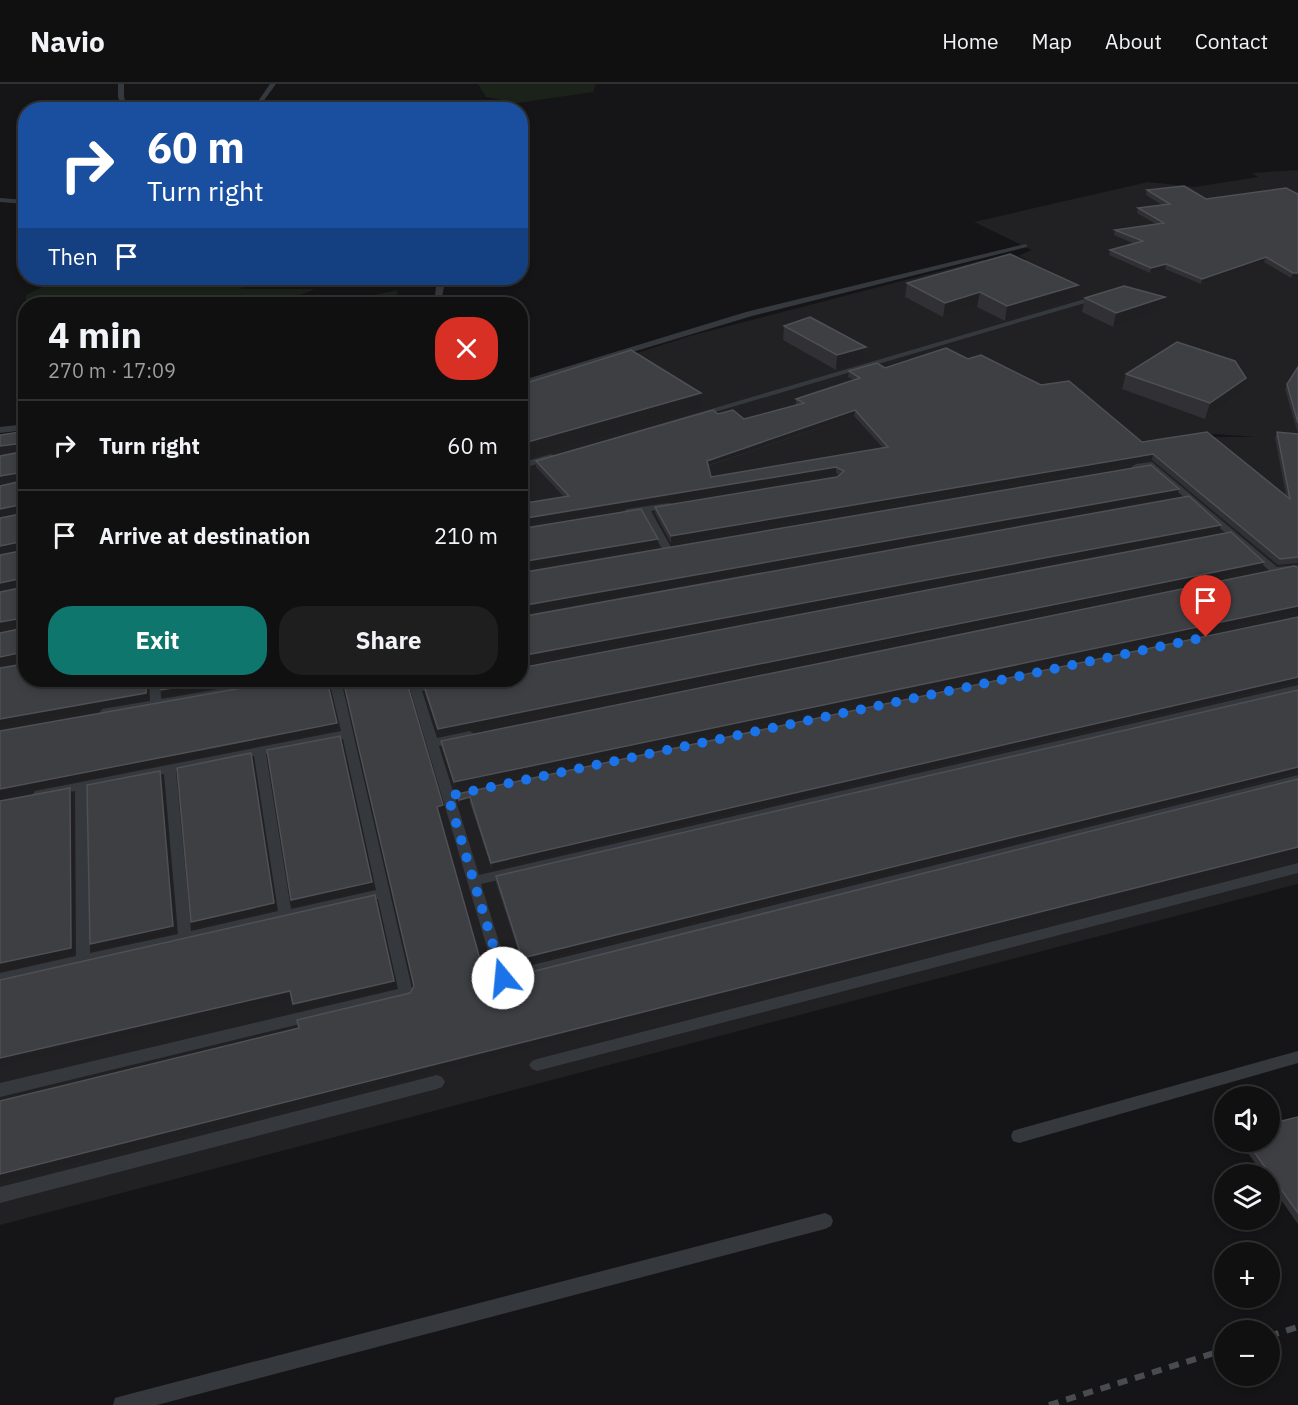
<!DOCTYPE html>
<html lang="en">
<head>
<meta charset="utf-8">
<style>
	:root { --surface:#101011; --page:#1e1e1f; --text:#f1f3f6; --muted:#9c9d9f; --line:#303031; --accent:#0f766e }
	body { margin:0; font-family:"IBM Plex Sans",sans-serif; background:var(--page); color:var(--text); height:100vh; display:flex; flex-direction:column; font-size:22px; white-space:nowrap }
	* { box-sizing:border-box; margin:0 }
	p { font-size:20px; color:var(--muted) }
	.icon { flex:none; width:33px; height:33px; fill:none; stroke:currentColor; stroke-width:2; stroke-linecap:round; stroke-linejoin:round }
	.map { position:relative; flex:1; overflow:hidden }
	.sheet { position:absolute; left:18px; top:213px; width:510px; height:390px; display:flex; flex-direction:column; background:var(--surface); border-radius:24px; box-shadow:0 3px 9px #0003,0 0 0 2px var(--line) }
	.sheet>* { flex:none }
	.hud { position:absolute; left:18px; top:18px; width:510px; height:183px; border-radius:24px; box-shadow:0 3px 9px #0003,0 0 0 2px var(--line); background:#1a4fa0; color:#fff; overflow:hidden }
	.buttons { position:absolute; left:1214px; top:1002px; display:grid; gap:12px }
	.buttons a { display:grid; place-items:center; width:66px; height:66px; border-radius:50%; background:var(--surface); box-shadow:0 3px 9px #0003,0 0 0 2px var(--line); font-size:30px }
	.pin { position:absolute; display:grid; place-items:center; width:51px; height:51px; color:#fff; margin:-62px -26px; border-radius:50% 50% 50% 0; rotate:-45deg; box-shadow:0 0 6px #0007 }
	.pin .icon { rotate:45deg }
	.me { position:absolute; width:66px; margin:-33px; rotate:343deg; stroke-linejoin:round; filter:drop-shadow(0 0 4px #0008) }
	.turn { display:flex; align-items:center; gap:21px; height:126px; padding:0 30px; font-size:27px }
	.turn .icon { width:78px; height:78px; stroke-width:2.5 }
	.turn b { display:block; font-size:42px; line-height:51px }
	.then { display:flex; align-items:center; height:57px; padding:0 30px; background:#0003; gap:12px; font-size:22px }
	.round { display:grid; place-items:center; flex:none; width:63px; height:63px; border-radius:24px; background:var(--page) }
	.overview { display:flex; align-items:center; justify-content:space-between; height:102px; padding:0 30px }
	h1 { font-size:36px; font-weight:700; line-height:45px }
	.button { display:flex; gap:12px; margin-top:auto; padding:12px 30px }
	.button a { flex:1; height:69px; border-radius:24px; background:var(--accent); color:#fff; font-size:24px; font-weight:700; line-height:69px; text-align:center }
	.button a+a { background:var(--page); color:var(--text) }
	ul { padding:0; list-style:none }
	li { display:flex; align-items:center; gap:18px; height:90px; padding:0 30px; border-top:2px solid var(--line) }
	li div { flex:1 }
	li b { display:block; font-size:22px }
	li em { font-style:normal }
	header { display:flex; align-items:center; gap:36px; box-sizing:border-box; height:84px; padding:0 30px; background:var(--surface); border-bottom:2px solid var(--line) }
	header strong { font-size:28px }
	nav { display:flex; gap:33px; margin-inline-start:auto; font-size:21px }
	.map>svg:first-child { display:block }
	.built { fill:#212124; fill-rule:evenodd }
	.green { fill:#1a221a }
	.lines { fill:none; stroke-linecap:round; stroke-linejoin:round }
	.lane { fill:#35383c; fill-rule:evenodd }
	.rail { stroke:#484c51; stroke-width:6; stroke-dasharray:10 8; stroke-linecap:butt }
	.wall { fill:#313135; fill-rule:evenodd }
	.shaded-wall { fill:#202023 }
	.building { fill:#3d3f43; stroke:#4e5055; stroke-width:1.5; fill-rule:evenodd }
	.route { stroke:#1a73e8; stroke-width:10; stroke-dasharray:0 18 }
</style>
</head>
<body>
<header>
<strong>Navio</strong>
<nav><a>Home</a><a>Map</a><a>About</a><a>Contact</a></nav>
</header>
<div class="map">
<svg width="1298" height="1321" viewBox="0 0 1298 1321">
	<rect width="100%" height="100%" fill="#151517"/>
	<path class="built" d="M 1298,86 L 1298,800 L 0,1141 L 0,352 L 25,349 L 26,596 L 520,596 L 521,306 L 690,252 L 983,176 L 1002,184 L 1026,175 L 1018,172 L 1032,166 L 974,138 L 1148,98 L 1195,103 L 1258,93 L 1252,89 ZM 1215,350 L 1256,353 L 1205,353 L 888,393 L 1136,357 Z"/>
	<g class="green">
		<polygon points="478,0 596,0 593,8 518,19 486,13"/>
		<polygon points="61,194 245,194 241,205 315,205 278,220 26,220 25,240 23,239 26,211"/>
		<polygon points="398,206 394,220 333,220"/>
	</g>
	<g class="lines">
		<g class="lane">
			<polygon points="118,0 124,0 124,13 129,26 123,26 118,13"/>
			<polygon points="270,0 276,0 257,26 252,26"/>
			<polygon points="0,114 26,116 26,120 0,118"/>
			<polygon points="1025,160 1027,161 1027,163 752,232 520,302 520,297 746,228"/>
			<polygon points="426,194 433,194 444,202 441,220 434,220 436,203"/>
			<polygon points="1095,212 1102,214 620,356 617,357 613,354"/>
			<polygon points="26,340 26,346 0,349 0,343"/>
			<polygon points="551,370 554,371 554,375 520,385 520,379"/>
			<polygon points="1152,378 1277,483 1298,481 1298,489 1292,486 1271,488 1150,384 1136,386 1131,383 1136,380"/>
			<polygon points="669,419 672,420 672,424 651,427 672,465 667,468 662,465 642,429 627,431 622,428 627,425"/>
			<polygon points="149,596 160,596 161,615 271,596 294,596 288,600 106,632 102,631 100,628 102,625 150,617"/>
			<path d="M 329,596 L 341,596 L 413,909 L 411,913 L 0,1013 L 0,999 L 398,905 L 378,815 L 0,901 L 0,889 L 76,872 L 75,707 L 39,714 L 33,710 L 35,707 L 341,647 ZM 343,655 L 376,806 L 291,825 L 266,670 ZM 254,672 L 278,827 L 191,847 L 176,687 ZM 164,690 L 178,850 L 90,869 L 87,705 Z"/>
			<polygon points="448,596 470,596 464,600 422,607 437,654 470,647 476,651 474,654 439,662 479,791 1298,601 1298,609 481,800 508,887 1298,691 1298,699 503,900 498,898 496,894 410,605 416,601"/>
			<polygon points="1298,779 1298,789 537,987 532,985 529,981 532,977 537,975"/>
			<polygon points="1298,967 1298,979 1019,1059 1013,1057 1011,1052 1013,1047 1019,1045"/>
			<polygon points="437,991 442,993 445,998 442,1003 437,1005 0,1119 0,1103"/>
			<polygon points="825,1129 831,1132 833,1137 831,1142 825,1145 157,1321 113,1321 115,1314 122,1312"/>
		</g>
		<g class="rail">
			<polyline points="1269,1252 1298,1243"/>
			<polyline points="1049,1321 1224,1266"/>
		</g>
	</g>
	<g class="wall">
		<polygon points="1147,106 1206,115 1298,193 1291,194 1264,178 1201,200 1165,185 1150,189 1109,171 1110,166 1135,160 1114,151 1115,146 1156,140 1137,129 1138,124 1162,121 1146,111"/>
		<polygon points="907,199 1078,201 1075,215 1005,237 977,223 943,233 905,213"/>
		<polygon points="1165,213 1161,227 1113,243 1082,228 1085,214"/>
		<polygon points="784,242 866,263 864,278 836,286 783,256"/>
		<path d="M 968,275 L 1142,358 L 1286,411 L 1275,354 L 1277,348 L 1298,350 L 1285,305 L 1287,300 L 1298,283 L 1298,479 L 1278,481 L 1152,376 L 671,459 L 655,429 L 655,423 L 837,393 L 840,391 L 836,389 L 564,413 L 536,383 L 536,377 L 718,330 L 744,335 L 797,321 L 796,321 L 796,315 L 854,296 L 848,293 L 849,287 ZM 854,332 L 883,364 L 711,393 L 708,382 Z"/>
		<polygon points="1126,290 1241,310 1205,335 1122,305"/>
		<polygon points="520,301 701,325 529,374 527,372"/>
		<polygon points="1264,478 1262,484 439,651 425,609 424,602"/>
		<polygon points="1298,484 1298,528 455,704 442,664 441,657"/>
		<polygon points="1298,533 1298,599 492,786 470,719 460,722 458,717 457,710"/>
		<polygon points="1298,606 1298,689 523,881 496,799 496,792"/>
		<polygon points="1298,1033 1298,1140 1269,1099 1269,1090 1263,1090 1240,1058 1269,1058"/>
	</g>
	<g class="shaded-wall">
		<polygon points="1266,173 1264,178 1201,200 1202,195"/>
		<polygon points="1166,180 1165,185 1150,189 1151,184"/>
		<polygon points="1293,189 1298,189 1298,193 1291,194"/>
		<polygon points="1078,201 1075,215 1005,237 1007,222"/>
		<polygon points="980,208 977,223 943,233 945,219"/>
		<polygon points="1165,213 1161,227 1113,243 1116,229"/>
		<polygon points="866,263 864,278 836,286 837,271"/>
		<polygon points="1246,294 1241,310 1205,335 1210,319"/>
		<polygon points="701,309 701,325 529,374 528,358"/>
		<polygon points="855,326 854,332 706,382 707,377"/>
		<polygon points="526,356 527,372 520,374 520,358"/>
		<polygon points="24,359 26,365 0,368 0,362"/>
		<polygon points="1153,370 1152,376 671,459 671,452"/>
		<polygon points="836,383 836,389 520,441 520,435"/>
		<polygon points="24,388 26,394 0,398 0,392"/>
		<polygon points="1179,405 1177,411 520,529 520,522"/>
		<polygon points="24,420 26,426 0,432 0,425"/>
		<polygon points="1221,441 1219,447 520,579 520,572"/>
		<polygon points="658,455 657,461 520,485 520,478"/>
		<polygon points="24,457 26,463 0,469 0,462"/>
		<polygon points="1264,478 1262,484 439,651 438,645"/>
		<polygon points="23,494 26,500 0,506 0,499"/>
		<polygon points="1298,522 1298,528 455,704 454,698"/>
		<polygon points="23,534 26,540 0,545 0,538"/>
		<polygon points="23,568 26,575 0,580 0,573"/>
		<polygon points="1298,593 1297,599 492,786 491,779"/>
		<polygon points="147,596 149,596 148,615 0,642 0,635"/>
		<polygon points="222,596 261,596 163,612 161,606"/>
		<polygon points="409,596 437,596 412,600 408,606 407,599"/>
		<polygon points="337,639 338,645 0,712 0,705"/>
		<polygon points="251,669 275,825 193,844 191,838"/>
		<polygon points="1298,683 1297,689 523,881 522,874"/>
		<polygon points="160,687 162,693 176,848 92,866 90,860"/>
		<polygon points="70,704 73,711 74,870 0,887 0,879"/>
		<polygon points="470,713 470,719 460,722 459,716"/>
		<polygon points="443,721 444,727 438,729 437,723"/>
		<polygon points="1298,763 1298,769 0,1097 0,1090"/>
		<polygon points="372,798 373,804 293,822 291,816"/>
		<polygon points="394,897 395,903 295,927 293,920"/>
		<polygon points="290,907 292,913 0,982 0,974"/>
	</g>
	<g class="building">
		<polygon points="1184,102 1206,115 1286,104 1298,110 1298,189 1293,189 1266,173 1202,195 1166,180 1151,184 1110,166 1143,157 1115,146 1164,139 1138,124 1170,120 1147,106"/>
		<polygon points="1010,170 1078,201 1007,222 980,208 945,219 907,199"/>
		<polygon points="1124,202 1165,213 1116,229 1085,214"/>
		<polygon points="810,233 866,263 837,271 784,242"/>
		<polygon points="1177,258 1235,277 1246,294 1210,319 1126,290"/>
		<path d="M 946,264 L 968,275 L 981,271 L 1041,301 L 1069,297 L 1142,358 L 1207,348 L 1290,415 L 1277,348 L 1298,350 L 1298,473 L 1280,475 L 1153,370 L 671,452 L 655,423 L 837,393 L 844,387 L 836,383 L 520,435 L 520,420 L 569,412 L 536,377 L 713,326 L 718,330 L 733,326 L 744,335 L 804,319 L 796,315 L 860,294 L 849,287 L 877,279 L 885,284 ZM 855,326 L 888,363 L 711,393 L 707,377 Z"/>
		<polygon points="631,266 701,309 528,358 526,356 520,358 520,301"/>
		<polygon points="1298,283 1298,339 1287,300"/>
		<polygon points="26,347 26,365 24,359 0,362 0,351"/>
		<polygon points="26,367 26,394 24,388 0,392 0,372"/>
		<polygon points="1151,381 1179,405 520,522 520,489"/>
		<polygon points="26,396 26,429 24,420 0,425 0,402"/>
		<polygon points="1189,412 1221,441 520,572 520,533"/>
		<polygon points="641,425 658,455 520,478 520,445"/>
		<polygon points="26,429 26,466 24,457 0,462 0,434"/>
		<polygon points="1231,448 1264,478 438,645 424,602 464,596 520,596 520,584"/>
		<polygon points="26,466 26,535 23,534 0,538 0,508 25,503 23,494 0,499 0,471"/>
		<polygon points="1294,482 1298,484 1298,522 454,698 441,657"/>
		<polygon points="1298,533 1298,593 491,779 470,713 459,716 457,710"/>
		<polygon points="26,538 26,570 23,568 0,573 0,549 24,544"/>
		<polygon points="26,572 26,596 147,596 146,609 0,635 0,584 24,580"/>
		<polygon points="160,596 222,596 161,606"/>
		<polygon points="287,596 327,596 337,639 0,705 0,647"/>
		<polygon points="343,596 409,596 407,599 443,721 437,723 489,907 530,897 527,889 1298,695 1298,763 0,1090 0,1017 299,944 297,936 410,909 414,902"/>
		<polygon points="1298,606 1298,683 522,874 496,792"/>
		<polygon points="340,652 372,798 291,816 267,666"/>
		<polygon points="251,669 274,819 191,838 177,684"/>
		<polygon points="160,687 173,842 90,860 87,701"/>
		<polygon points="70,704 71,864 0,879 0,717"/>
		<polygon points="375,811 394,897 293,920 290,907 0,974 0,896"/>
		<polygon points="1298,1033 1298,1129 1247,1058 1269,1058 1269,1040"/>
	</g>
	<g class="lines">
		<polyline class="route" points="503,894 448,712 1206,553"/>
	</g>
</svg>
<div class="buttons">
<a><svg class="icon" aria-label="sound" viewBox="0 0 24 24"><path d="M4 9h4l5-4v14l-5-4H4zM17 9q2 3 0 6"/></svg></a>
<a><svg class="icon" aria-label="layers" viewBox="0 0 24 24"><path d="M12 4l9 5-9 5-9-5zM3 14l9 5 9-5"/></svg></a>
<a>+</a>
<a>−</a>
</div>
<div class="pin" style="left:1206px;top:553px;background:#d93025"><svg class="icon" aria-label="arrive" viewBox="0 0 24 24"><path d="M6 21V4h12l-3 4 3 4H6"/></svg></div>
<svg class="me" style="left:503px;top:894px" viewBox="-20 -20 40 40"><circle r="19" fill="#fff"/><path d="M0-13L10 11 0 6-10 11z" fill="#1a73e8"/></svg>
<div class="hud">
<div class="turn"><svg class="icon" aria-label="right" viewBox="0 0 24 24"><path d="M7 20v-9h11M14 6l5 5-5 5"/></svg><div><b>60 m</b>Turn right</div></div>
<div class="then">Then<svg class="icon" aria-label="arrive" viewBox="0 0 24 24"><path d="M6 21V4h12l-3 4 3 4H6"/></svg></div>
</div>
<section class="sheet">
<div class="overview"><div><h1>4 min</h1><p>270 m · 17:09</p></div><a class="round" style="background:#d93025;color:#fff"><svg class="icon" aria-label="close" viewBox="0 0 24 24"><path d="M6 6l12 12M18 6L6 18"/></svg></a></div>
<ul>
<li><svg class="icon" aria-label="right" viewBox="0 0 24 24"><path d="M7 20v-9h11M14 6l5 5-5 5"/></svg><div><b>Turn right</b></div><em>60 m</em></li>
<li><svg class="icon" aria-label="arrive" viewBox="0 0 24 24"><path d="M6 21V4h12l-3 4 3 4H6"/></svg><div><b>Arrive at destination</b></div><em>210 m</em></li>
</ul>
<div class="button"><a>Exit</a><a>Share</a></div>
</section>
</div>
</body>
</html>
